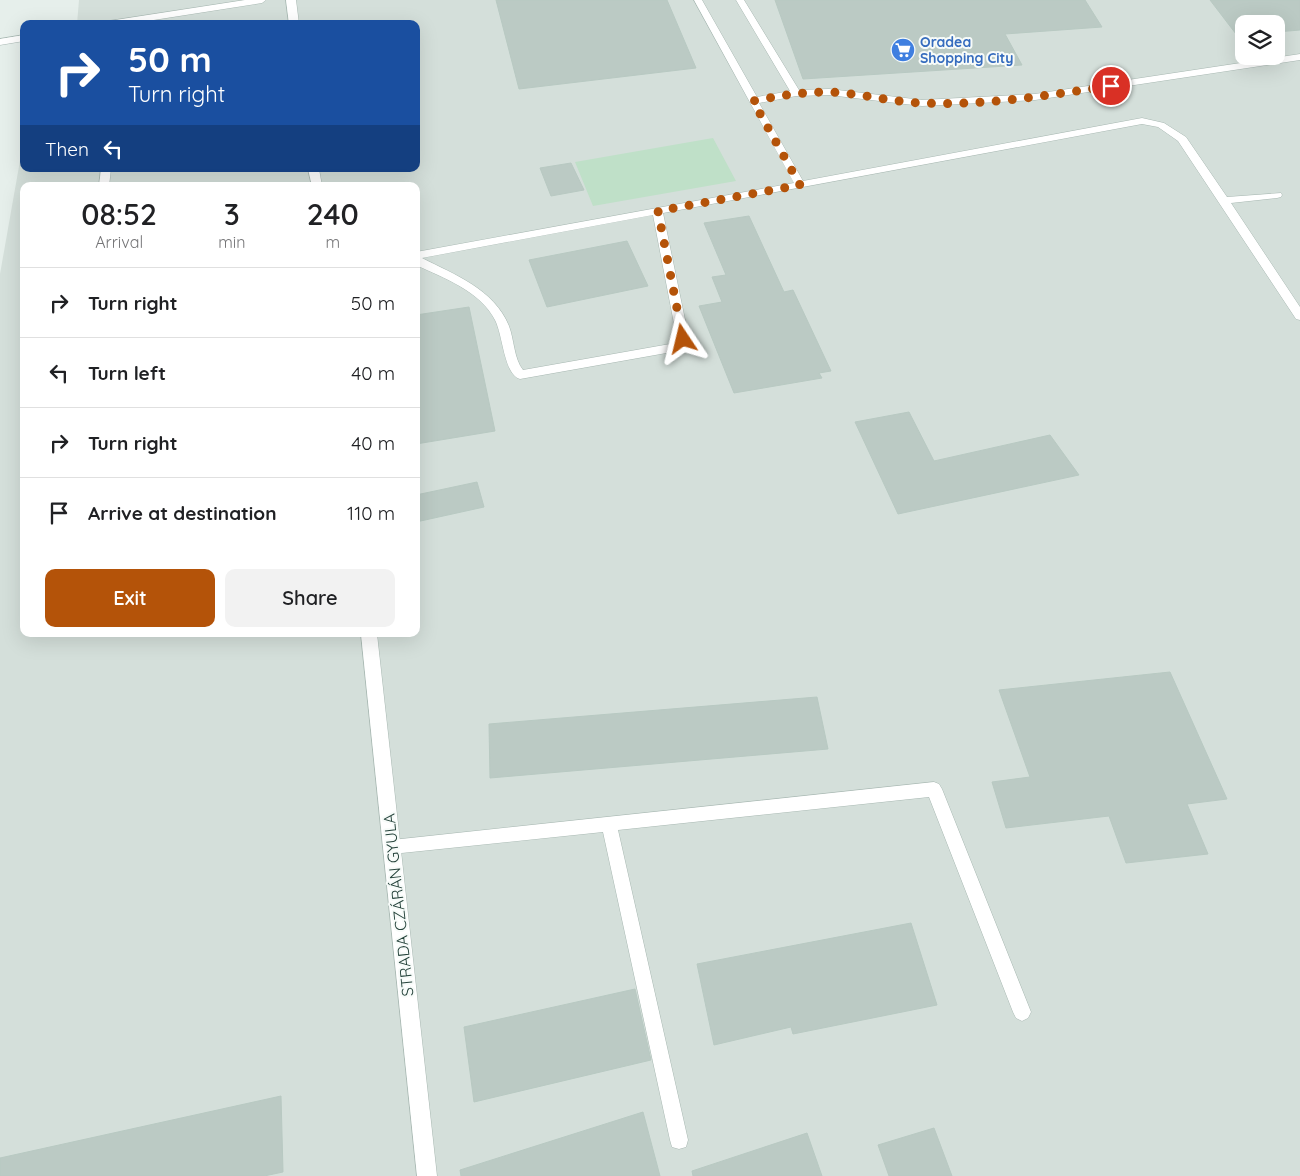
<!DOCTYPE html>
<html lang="en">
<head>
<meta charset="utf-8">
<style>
	:root { --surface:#fff; --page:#f2f2f2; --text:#202124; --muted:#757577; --line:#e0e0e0; --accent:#b45309 }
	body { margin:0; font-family:Quicksand,sans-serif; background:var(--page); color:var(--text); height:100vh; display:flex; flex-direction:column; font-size:19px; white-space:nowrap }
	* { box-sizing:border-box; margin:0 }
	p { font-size:16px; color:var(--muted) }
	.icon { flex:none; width:28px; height:28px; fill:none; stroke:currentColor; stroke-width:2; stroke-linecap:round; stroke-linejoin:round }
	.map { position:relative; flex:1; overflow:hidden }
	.drawer { position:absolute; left:20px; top:182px; width:400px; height:455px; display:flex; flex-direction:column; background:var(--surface); border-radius:10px; box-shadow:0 5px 20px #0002 }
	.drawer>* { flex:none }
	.hud { position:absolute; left:20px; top:20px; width:400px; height:152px; border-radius:10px; box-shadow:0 5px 20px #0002; background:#1a4fa0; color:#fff; overflow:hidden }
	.buttons { position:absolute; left:1235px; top:15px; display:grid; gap:10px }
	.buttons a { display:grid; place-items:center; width:50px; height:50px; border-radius:10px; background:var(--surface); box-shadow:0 5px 20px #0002; font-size:25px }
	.pin { position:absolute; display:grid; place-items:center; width:42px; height:42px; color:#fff; margin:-21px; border:2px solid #fff; border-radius:50%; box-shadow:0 1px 5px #0007 }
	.me { position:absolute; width:55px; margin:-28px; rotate:350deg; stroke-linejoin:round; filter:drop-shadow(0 0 4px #0008) }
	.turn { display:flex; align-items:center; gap:18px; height:105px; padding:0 25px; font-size:22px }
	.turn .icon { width:65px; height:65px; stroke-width:2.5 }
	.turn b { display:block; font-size:35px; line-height:42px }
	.then { display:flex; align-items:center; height:48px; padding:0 25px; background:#0003; gap:10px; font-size:19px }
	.eta { display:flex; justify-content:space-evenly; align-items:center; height:85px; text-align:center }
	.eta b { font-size:30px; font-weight:600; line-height:35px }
	.cta { display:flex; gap:10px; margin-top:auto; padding:10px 25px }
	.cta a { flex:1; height:58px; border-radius:10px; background:var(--accent); color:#fff; font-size:20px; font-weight:600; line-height:58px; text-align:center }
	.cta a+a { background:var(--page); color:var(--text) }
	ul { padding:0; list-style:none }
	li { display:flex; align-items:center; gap:15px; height:70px; padding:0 25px; border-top:1px solid var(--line) }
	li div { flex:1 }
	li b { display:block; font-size:19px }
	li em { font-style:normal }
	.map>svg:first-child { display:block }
	.built { fill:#d4dfda; fill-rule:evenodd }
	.green { fill:#bfe0c8 }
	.building { fill:#bbcac4; stroke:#b8c9c2 }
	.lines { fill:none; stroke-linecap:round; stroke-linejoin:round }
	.lane-casing { stroke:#a8b8b2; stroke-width:1 }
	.street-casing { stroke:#a8b8b2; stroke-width:1 }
	.lane { fill:#fff; fill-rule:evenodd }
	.street { fill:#fff; fill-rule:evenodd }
	.route { stroke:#b45309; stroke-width:9; stroke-dasharray:0 16.2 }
	.labels { text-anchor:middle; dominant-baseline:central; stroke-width:4; stroke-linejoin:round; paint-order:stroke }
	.far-shop-label { font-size:14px; font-weight:bold; fill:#366cbe; stroke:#f7fbf9; text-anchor:start }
	.street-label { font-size:16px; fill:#24423a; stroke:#f7fbf9 }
</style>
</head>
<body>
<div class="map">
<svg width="1300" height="1176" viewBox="0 0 1300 1176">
	<rect width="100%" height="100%" fill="#e6efeb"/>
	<path class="built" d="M 79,0 L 1300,0 L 1300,1176 L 0,1176 L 0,274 L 24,138 L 24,169 L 416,169 L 416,24 L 77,24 ZM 1244,24 L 1276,24 L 1276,56 L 1244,56 ZM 24,186 L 416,186 L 416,634 L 24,634 Z"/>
	<polygon class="green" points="713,138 736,181 593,206 575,162"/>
	<g class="building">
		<polygon points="496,0 667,0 696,68 519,89"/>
		<polygon points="775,0 1085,0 1102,27 1005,34 1022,65 803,79"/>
		<polygon points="1210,0 1300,0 1300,30 1276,32 1276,24 1244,24 1244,34 1236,34"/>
		<polygon points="571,163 584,190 551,196 540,168"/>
		<polygon points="749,216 784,292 793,290 831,371 819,373 822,378 734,393 699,306 722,302 712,277 726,275 704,223"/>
		<polygon points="627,241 648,286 547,307 529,260"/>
		<polygon points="469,307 495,431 416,444 416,315"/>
		<polygon points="909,412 934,461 1050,435 1079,475 898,514 855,422"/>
		<polygon points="477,482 484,507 416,522 416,495"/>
		<polygon points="1170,672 1227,799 1187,804 1208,854 1126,863 1109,816 1006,828 992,782 1030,777 999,690"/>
		<polygon points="817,697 828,749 490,778 489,724"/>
		<polygon points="911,923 937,1005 793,1034 791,1027 714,1045 697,964"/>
		<polygon points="635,989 651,1060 474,1102 464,1027"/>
		<polygon points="281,1096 283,1172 264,1176 0,1176 0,1158"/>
		<polygon points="643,1112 660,1176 461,1176 460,1170"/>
		<polygon points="934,1128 952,1176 889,1176 878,1145"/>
		<polygon points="807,1133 822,1176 693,1176 692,1171"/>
	</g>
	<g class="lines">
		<g class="lane-casing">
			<g id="lane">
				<polygon points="245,0 266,0 262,3 128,24 105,24 109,21"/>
				<path d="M 694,0 L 702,0 L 757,97 L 790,91 L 736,0 L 744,0 L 799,90 L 829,89 L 922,100 L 1035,94 L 1300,54 L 1300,60 L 1035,100 L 922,106 L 829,95 L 796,96 L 759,103 L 803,181 L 1142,118 L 1164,123 L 1186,137 L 1227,197 L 1281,193 L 1282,195 L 1281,197 L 1277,198 L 1231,203 L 1300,307 L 1300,320 L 1296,319 L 1178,141 L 1158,127 L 1142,124 L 663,213 L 689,339 L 684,348 L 672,352 L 520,379 C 504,375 503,335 495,320 C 480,291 444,278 416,265 L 416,252 L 794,183 ZM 653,215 L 677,339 L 676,342 L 670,344 L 523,370 C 514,359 514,339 509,326 C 494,289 455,275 422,258 Z"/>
				<polygon points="24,35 24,41 0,45 0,39"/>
				<polygon points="101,169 111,169 109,186 99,186"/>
				<polygon points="934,782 939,784 942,789 1031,1012 1028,1018 1022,1021 1016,1018 1013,1012 929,797 618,830 688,1140 686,1147 679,1149 672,1147 670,1140 603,832 392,854 386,852 384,847 386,842 392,840"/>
			</g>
		</g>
		<g class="street-casing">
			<g id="street">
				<polygon points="286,0 296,0 299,24 289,24"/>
				<polygon points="308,169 319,169 322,186 312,186"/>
				<polygon points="361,634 377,634 437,1176 417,1176"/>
			</g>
		</g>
		<use href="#lane" class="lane"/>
		<use href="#street" class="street"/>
	</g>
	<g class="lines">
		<path class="route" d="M 683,339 L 658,211 L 800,185 L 753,101 C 778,96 802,92 828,92 C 860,93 891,102 922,103 C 985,106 1049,95 1111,86"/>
	</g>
	<defs>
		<g id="supermarket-disc" transform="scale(1.25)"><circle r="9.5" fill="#3f7fe0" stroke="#f7fbf9"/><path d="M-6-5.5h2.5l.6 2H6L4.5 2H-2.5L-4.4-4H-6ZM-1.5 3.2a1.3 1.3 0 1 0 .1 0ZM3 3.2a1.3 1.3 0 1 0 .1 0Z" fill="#fff"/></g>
	</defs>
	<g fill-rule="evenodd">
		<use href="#supermarket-disc" x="903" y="50"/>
	</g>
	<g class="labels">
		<g class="far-shop-label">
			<text x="920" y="42">Oradea<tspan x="920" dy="16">Shopping City</tspan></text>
		</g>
		<g class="street-label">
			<text transform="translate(398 905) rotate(-96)">STRADA CZÁRÁN GYULA</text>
		</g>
	</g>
</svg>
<div class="buttons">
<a><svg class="icon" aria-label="layers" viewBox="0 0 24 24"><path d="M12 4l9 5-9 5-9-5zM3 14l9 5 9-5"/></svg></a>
</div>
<div class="pin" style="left:1111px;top:86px;background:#d93025"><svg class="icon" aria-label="arrive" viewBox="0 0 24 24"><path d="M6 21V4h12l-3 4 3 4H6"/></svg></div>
<svg class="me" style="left:683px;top:339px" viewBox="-20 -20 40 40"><path d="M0-17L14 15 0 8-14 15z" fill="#b45309" stroke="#fff" stroke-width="4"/></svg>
<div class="hud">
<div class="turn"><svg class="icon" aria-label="right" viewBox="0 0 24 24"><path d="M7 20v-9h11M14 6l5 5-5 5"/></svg><div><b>50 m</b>Turn right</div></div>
<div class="then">Then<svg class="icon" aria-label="left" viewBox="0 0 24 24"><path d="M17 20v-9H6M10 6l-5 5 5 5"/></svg></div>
</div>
<section class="drawer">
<div class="eta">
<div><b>08:52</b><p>Arrival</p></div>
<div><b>3</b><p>min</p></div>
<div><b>240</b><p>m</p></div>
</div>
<ul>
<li><svg class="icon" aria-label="right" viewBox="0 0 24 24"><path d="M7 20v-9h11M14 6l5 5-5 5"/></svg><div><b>Turn right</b></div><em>50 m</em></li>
<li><svg class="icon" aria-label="left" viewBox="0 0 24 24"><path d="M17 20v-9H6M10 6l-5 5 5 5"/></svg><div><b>Turn left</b></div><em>40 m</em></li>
<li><svg class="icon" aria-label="right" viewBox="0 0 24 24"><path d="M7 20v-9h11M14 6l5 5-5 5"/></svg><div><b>Turn right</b></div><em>40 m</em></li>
<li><svg class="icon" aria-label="arrive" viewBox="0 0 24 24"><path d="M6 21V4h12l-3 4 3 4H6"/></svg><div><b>Arrive at destination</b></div><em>110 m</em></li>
</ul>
<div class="cta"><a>Exit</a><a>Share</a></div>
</section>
</div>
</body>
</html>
